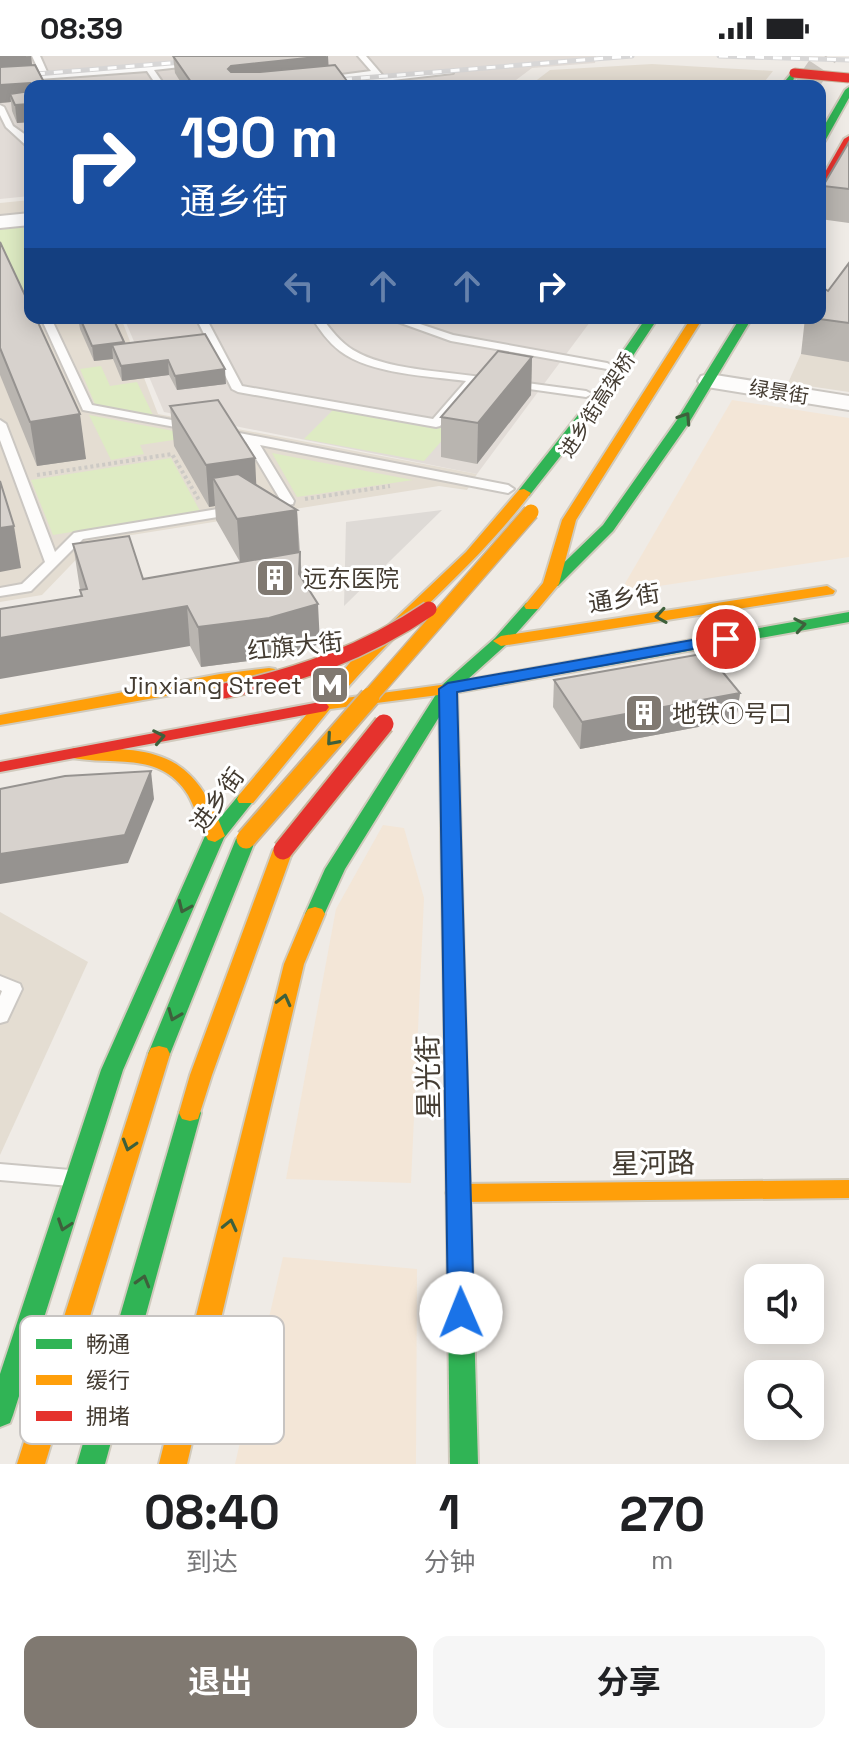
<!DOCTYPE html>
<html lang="zh">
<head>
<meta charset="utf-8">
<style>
	:root { --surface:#fff; --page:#f6f6f6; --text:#202124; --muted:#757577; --accent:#807971 }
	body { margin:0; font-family:"Space Grotesk","Noto Sans SC",sans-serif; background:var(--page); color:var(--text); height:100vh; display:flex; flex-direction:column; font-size:30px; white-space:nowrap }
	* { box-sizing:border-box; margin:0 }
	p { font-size:26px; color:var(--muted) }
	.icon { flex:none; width:44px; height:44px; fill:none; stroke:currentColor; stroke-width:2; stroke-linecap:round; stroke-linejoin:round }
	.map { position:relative; height:1408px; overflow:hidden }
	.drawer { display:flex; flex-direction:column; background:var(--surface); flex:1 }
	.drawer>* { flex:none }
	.guide { position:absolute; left:24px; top:24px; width:802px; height:244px; border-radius:16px; box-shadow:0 4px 20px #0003; background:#1a4fa0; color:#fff; overflow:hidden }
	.controls { position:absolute; left:744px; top:1208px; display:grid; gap:16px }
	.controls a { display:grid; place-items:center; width:80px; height:80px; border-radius:16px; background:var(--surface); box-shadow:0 4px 20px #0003; font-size:40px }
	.pin { position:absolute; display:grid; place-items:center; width:68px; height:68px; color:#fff; margin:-34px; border:4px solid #fff; border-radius:50%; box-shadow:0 2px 8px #0007 }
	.me { position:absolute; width:88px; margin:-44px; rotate:359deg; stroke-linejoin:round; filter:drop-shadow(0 0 6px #0008) }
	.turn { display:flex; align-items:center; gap:28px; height:168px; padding:0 24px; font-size:36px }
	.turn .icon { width:104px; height:104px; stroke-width:2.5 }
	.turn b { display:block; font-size:56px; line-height:68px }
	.lanes { display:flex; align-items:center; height:76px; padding:0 24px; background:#0003; justify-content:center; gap:40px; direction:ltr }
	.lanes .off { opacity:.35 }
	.eta { display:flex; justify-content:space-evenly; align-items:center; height:136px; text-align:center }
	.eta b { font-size:48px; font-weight:700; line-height:56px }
	.button { display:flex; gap:16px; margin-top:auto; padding:16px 24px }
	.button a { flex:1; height:92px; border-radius:16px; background:var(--accent); color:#fff; font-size:32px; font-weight:700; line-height:92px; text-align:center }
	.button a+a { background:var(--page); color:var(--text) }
	.status { display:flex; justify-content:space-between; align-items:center; height:56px; padding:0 40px; background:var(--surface); direction:ltr }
	.status svg { height:22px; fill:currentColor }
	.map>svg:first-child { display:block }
	.residential { fill:#e4ddd2 }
	.commercial { fill:#f3e6d7 }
	.industrial { fill:#e2dcd7 }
	.green { fill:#deebc3 }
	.parking { fill:#dedad6 }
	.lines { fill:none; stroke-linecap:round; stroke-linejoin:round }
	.highway-tunnel { stroke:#cdc8c2; stroke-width:23; stroke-dasharray:23 12; stroke-linecap:butt }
	.lane-casing { stroke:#cbc7c2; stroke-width:4 }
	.street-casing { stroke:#cbc7c2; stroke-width:4 }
	.fast-casing { stroke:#d0cabd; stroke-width:4 }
	.slow-casing { stroke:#d0cabd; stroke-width:4 }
	.jam-casing { stroke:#d0cabd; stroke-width:4 }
	.path { stroke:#cdcac5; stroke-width:4; stroke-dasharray:3 3; stroke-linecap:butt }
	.lane { fill:#fdfcfb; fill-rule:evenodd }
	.street { fill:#fdfcfb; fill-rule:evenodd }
	.fast { fill:#30b455; fill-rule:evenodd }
	.slow { fill:#ff9f0a; fill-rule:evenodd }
	.jam { fill:#e5322d; fill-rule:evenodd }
	.rail-casing { stroke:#d8d7d7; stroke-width:5 }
	.rail { stroke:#fff; stroke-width:3; stroke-dasharray:9; stroke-linecap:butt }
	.slow-bridge-far1-casing { stroke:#c8b79f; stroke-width:18; stroke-linecap:butt }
	.slow-bridge-casing { stroke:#c8b79f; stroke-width:23; stroke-linecap:butt }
	.jam-bridge-far2-casing { stroke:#c8b79f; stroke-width:11; stroke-linecap:butt }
	.jam-bridge-far1-casing { stroke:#c8b79f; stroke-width:18; stroke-linecap:butt }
	.jam-bridge-casing { stroke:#c8b79f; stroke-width:23; stroke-linecap:butt }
	.slow-bridge-far1 { stroke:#ff9f0a; stroke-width:15 }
	.slow-bridge { stroke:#ff9f0a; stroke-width:19 }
	.jam-bridge-far2 { stroke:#e5322d; stroke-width:9 }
	.jam-bridge-far1 { stroke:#e5322d; stroke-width:15 }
	.jam-bridge { stroke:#e5322d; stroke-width:19 }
	.wall { fill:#b9b5b0 }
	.shaded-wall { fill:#969390 }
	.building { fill:#d7d2cd; stroke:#969390; stroke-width:2 }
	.oneway { stroke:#3e603c }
	.route { fill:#1a73e8; stroke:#114b97; stroke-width:2 }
	.labels { text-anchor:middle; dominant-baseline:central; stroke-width:6; stroke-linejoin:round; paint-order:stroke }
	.far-street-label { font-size:20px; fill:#443c32; stroke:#fff }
	.poi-label { font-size:24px; fill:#443c32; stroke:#fff; text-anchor:start }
	.street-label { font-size:24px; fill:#443c32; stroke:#fff }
	.near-street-label { font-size:28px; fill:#443c32; stroke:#fff }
	.key { fill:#fff; stroke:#c7c4c2; stroke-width:2 }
	.key-label { font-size:22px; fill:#443c32 }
</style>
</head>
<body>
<div class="status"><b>08:39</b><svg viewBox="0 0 49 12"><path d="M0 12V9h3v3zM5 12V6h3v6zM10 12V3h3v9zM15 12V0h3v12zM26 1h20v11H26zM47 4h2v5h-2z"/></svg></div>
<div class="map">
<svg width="849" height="1408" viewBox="0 0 849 1408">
	<rect width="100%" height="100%" fill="#efebe6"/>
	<g class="residential">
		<polygon points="652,8 773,15 761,30 529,30 550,14"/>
		<polygon points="30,144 30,262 92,262 94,265 121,262 158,358 477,418 467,434 439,430 94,485 42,539 0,546 0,147"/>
		<polygon points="849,208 849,336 788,327 801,298"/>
		<polygon points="0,856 88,906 0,1099"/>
	</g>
	<g class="commercial">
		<polygon points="732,344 849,362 849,501 620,536"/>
		<polygon points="383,769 404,772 424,842 411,1127 286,1123 336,853"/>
		<polygon points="283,1201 417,1213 416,1408 235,1408"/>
	</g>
	<g class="industrial">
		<polygon points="0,0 596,0 595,7 532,12 508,30 30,30 30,140 0,143"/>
		<polygon points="124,262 593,262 477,418 164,356"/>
	</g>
	<g class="green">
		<polygon points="10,168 23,171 30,186 30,232 27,237 30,259 0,213 0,169"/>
		<polygon points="101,310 110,330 137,326 153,359 95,348 80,313"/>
		<polygon points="336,351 453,372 424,405 304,383"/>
		<polygon points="89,359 200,380 140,389 144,398 111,404"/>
		<polygon points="272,397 413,424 297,441"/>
		<polygon points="171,402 200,455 53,479 31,424"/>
	</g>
	<polygon class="parking" points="442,454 344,550 346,466"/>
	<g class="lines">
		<polyline class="highway-tunnel" points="806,30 826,0"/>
		<g class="lane-casing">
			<g id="lane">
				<polygon points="32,0 40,0 48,18 194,7 198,9 154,14 165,30 157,30 147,15 0,26 0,22 41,19"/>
				<polygon points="358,0 366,0 384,21 449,15 453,17 367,27 364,23 377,22 375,20 322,24 318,22 371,15"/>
				<polygon points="0,49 4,51 13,70 30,82 30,93 6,71 0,59"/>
				<polygon points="41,262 51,262 92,349 193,368 199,372 197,375 83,354"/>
				<path d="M 196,262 L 206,262 L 242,330 L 433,363 L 466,325 C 429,320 370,318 340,295 C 328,286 320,274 312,262 L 322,262 C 331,274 340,286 353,294 C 386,314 442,315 481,321 L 487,324 L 477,327 L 440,370 L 436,371 L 238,336 L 232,333 Z"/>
				<polygon points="387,262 402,262 453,279 607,307 613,310 607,313 451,285"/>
				<polygon points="512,325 586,335 592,338 586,341 508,330 508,326"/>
				<polygon points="0,364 6,368 55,496 74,477 79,476 236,450 242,454 236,458 83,483 31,535 0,540 0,532 22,528 45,506 0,384"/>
				<polygon points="224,374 508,429 514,433 508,437 260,389 294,445 293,448 263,454 257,450 258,447 280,443 246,386 220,381 220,375"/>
				<polygon points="0,920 20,928 22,933 7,965 0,967 0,940 2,935 0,934"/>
				<polygon points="0,1108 70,1114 77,1116 81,1122 77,1128 70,1130 0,1124"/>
			</g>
		</g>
		<g class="street-casing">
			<g id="street">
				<polygon points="30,157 30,169 0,172 0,160"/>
				<polygon points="709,318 849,340 849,354 701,330 698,325 701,320"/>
			</g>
		</g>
		<g class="fast-casing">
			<g id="fast">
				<polygon points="794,14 798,17 789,30 781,30"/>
				<polygon points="849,31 849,42 825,85 820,88 820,77 845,34"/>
				<polygon points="646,262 658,262 599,351 529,440 519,440 519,434 589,345"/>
				<polygon points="740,262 752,262 690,365 613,475 558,530 546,530 544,527 546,524 603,469 677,364"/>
				<polygon points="532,545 538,547 540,550 538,553 507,588 467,624 849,556 849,566 454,637 345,813 322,863 308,863 305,858 325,813 442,629 495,582 526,547"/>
				<polygon points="246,737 255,743 224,782 123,1014 13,1359 10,1367 0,1371 0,1318 101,1014 205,780 239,739"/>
				<polygon points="246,777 256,783 170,998 167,1004 159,1006 151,1004 148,998 236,783"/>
				<polygon points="456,1013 464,1015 467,1021 478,1408 450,1408 445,1021 448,1015"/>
				<polygon points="190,1049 198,1051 201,1057 105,1408 77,1408 179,1057 182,1051"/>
			</g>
		</g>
		<g class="slow-casing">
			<g id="slow">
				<polygon points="691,262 703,262 576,464 559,528 538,553 526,553 524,550 543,527 562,464"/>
				<path d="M 524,433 L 531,437 C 474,513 398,570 338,643 L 448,628 L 457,633 L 454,637 L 330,653 L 253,747 L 239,747 L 237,743 L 239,739 L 353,603 L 466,496 L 519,434 Z"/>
				<polygon points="827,530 835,535 833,538 501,590 493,585 501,580"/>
				<polygon points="269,612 275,613 277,617 275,621 0,669 0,659 220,618"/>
				<path d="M 74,692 C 158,692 193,695 225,780 L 215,786 L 208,784 C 200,770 196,753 188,739 C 160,693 110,711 68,701 L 65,697 Z"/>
				<polygon points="283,788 293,794 212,1019 198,1063 190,1065 182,1063 179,1057 190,1019 273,794"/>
				<polygon points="315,851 322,853 325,858 304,908 187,1408 159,1408 284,908 305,858 308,853"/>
				<polygon points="159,990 167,992 170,998 45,1408 17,1408 148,998 151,992"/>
				<polygon points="849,1124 849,1142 458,1146 450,1144 446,1137 450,1130 458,1128"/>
			</g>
		</g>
		<g class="jam-casing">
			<g id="jam">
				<polygon points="849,80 849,91 825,134 820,137 820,125 844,83"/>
				<polygon points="448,628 457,633 467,1021 464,1027 456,1029 448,1027 445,1021 439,633"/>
				<polygon points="320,646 326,647 329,651 326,655 0,716 0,706"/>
			</g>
		</g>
		<g class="path">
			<polyline points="37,419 172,398 199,444"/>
			<polyline points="305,443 390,430"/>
		</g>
		<use href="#lane" class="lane"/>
		<use href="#street" class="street"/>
		<use href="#fast" class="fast"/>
		<use href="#slow" class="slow"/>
		<use href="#jam" class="jam"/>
		<g class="rail-casing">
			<g id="rail">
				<polyline points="719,0 849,4"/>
				<polyline points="0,21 195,5"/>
				<polyline points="325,25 632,0"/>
			</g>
		</g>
		<use href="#rail" class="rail"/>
		<g class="slow-bridge-far1-casing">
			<polyline id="slow-bridge-far1" points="368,643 531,456"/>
		</g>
		<g class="slow-bridge-casing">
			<polyline id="slow-bridge" points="246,783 370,641"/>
		</g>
		<g class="jam-bridge-far2-casing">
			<polyline id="jam-bridge-far2" points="794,17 849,22"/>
		</g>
		<g class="jam-bridge-far1-casing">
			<path id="jam-bridge-far1" d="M 224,635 C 299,620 365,596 429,553"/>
		</g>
		<g class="jam-bridge-casing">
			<polyline id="jam-bridge" points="283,794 384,668"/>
		</g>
		<use href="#slow-bridge-far1" class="slow-bridge-far1"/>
		<use href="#slow-bridge" class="slow-bridge"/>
		<use href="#jam-bridge-far2" class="jam-bridge-far2"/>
		<use href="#jam-bridge-far1" class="jam-bridge-far1"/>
		<use href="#jam-bridge" class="jam-bridge"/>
	</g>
	<g class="wall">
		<polygon points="0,0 31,0 32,9 30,30 30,66 17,67 12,55 11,46 0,47"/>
		<polygon points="173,0 329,10 347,30 183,30 175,17"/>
		<polygon points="849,86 849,167 820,163 820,150 823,130"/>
		<polygon points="0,186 86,403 37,410 0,319"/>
		<polygon points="849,207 849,306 801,298 805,262 820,262 828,235"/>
		<polygon points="78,262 113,262 125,287 226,328 177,334 169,319 122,325 113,303 94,305 80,273"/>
		<polygon points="532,301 531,339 477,408 441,401 441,361"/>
		<polygon points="170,350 256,429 297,454 302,522 320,588 272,602 201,611 190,590 81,540 73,488 143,523 240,506 216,464 215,450 209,451 174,390"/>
		<polygon points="554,624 740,637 736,664 580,693 553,651"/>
	</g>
	<g class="shaded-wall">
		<polygon points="31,0 33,17 0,19 0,2"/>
		<polygon points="328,0 329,17 232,27 228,13 231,10"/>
		<polygon points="30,27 30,45 10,38 11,46 0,47 0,29"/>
		<polygon points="29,48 30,66 17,67 15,49"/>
		<polygon points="124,286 126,301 112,289 113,303 94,305 92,290"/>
		<polygon points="532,301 531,339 477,408 478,367"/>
		<polygon points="168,304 169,319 122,325 121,310"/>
		<polygon points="225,313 226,328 177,334 175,320"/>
		<polygon points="80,358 86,403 37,410 30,366"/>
		<polygon points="255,402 257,443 213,422 215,450 209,451 206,409"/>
		<polygon points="297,454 299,497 240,506 237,463"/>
		<polygon points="14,470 21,512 0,516 0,472"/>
		<polygon points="300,496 302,535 318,548 320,588 272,602 201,611 198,571 299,518"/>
		<polygon points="187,550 190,590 0,623 0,582"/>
		<polygon points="740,637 736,664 580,693 582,666"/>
		<polygon points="151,715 154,743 128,807 0,828 0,798"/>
	</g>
	<g class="building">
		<polygon points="0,0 26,0 0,2"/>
		<polygon points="173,0 326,0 231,10 228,13 231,16 260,16 335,9 347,25 347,30 190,30 187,26 191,26"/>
		<polygon points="35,9 46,30 30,30 30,35 30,27 0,29 0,11"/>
		<polygon points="30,35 30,51 29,48 15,49 10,38"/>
		<polygon points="849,86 849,133 823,130"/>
		<polygon points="0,186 30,250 30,262 36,262 80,358 30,366 0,292"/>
		<polygon points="849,207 849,267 812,262 820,262 820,235 822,231 828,235"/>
		<polygon points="80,262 113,262 124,286 92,290"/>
		<polygon points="205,278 225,313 175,320 168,304 121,310 112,289"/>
		<polygon points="498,295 532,301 478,367 441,361"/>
		<polygon points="218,344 255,402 206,409 170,350"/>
		<polygon points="238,418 297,454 237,463 213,422"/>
		<polygon points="0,425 14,470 0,472"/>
		<polygon points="129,480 143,523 300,496 299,518 318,548 269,562 198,571 187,550 0,582 0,553 82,540 80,534 87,533 73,488"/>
		<polygon points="707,597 740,637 582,666 554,624"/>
		<polygon points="151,715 125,779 0,798 0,733 65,720"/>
	</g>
	<defs><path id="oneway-chevron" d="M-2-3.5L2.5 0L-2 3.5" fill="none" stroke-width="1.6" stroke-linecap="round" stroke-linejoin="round" transform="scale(2)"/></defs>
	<g class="oneway">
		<use href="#oneway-chevron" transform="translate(685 362) rotate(-57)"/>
		<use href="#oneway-chevron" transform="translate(661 560) rotate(171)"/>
		<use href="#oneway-chevron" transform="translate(800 569) rotate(-10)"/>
		<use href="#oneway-chevron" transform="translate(159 681) rotate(-11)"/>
		<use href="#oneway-chevron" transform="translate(332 684) rotate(131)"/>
		<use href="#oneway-chevron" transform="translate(184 851) rotate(114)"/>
		<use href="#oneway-chevron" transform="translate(284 944) rotate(-76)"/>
		<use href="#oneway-chevron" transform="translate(174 959) rotate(112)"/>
		<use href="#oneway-chevron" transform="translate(129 1089) rotate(107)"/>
		<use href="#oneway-chevron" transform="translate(64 1169) rotate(109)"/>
		<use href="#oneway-chevron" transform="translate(230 1169) rotate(-77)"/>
		<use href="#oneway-chevron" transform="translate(143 1225) rotate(-74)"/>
	</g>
	<polygon class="route" points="726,578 734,583 731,586 457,636 474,1257 470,1265 461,1268 451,1265 448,1257 439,633 448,627"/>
	<defs>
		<g id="building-square" transform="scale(2)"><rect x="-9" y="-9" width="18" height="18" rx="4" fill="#807971" stroke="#fff"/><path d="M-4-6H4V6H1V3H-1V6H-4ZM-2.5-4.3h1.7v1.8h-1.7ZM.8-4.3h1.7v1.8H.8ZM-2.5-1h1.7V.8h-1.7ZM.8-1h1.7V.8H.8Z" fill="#fff"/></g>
		<g id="metro-square" transform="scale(2)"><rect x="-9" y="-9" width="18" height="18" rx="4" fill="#807971" stroke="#fff"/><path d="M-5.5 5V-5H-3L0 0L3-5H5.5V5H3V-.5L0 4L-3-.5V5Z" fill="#fff"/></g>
	</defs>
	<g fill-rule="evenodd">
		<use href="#building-square" x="275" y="522"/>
		<use href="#metro-square" x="330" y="629"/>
		<use href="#building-square" x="644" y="657"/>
	</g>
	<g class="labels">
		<g class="far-street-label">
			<text transform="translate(779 336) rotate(9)">绿景街</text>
			<text transform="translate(597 349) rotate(-57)">进乡街高架桥</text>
		</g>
		<g class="poi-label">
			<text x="303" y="522">远东医院</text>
			<text x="302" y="629" text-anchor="end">Jinxiang Street</text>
			<text x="672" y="657">地铁①号口</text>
		</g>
		<g class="street-label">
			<text transform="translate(624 542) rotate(-9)">通乡街</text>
			<text transform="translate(295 590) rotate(-6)">红旗大街</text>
			<text transform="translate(217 744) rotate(-54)">进乡街</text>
		</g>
		<g class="near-street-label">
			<text transform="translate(428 1021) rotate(-91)">星光街</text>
			<text transform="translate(653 1107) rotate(-1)">星河路</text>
		</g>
	</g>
	<rect x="20" y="1260" width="264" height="128" rx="12" class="key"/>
	<rect x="36" y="1283" width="36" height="10" fill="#30b455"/>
	<rect x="36" y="1319" width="36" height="10" fill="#ff9f0a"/>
	<rect x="36" y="1355" width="36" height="10" fill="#e5322d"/>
	<g class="key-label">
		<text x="86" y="1296">畅通</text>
		<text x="86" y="1332">缓行</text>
		<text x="86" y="1368">拥堵</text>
	</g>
</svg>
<div class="controls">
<a><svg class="icon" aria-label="sound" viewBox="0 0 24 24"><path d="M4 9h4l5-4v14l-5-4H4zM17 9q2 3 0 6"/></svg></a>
<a><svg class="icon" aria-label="search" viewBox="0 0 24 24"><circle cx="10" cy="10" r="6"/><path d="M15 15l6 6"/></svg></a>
</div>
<div class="pin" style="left:726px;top:583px;background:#d93025"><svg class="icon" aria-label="arrive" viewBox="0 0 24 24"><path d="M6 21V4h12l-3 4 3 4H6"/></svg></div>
<svg class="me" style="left:461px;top:1257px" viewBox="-20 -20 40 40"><circle r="19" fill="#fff"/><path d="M0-13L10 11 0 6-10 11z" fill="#1a73e8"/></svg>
<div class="guide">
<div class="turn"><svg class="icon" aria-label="right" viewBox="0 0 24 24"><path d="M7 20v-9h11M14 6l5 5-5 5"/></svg><div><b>190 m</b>通乡街</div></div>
<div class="lanes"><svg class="icon off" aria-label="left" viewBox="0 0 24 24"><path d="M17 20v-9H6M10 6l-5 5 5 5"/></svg><svg class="icon off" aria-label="ahead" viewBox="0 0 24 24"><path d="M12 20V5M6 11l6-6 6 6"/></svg><svg class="icon off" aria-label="ahead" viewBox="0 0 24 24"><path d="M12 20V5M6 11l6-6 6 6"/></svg><svg class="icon" aria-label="right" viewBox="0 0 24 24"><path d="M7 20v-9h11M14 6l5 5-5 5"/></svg></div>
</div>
</div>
<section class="drawer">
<div class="eta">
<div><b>08:40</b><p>到达</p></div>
<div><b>1</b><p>分钟</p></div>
<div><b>270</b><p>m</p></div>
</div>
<div class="button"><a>退出</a><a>分享</a></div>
</section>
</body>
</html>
